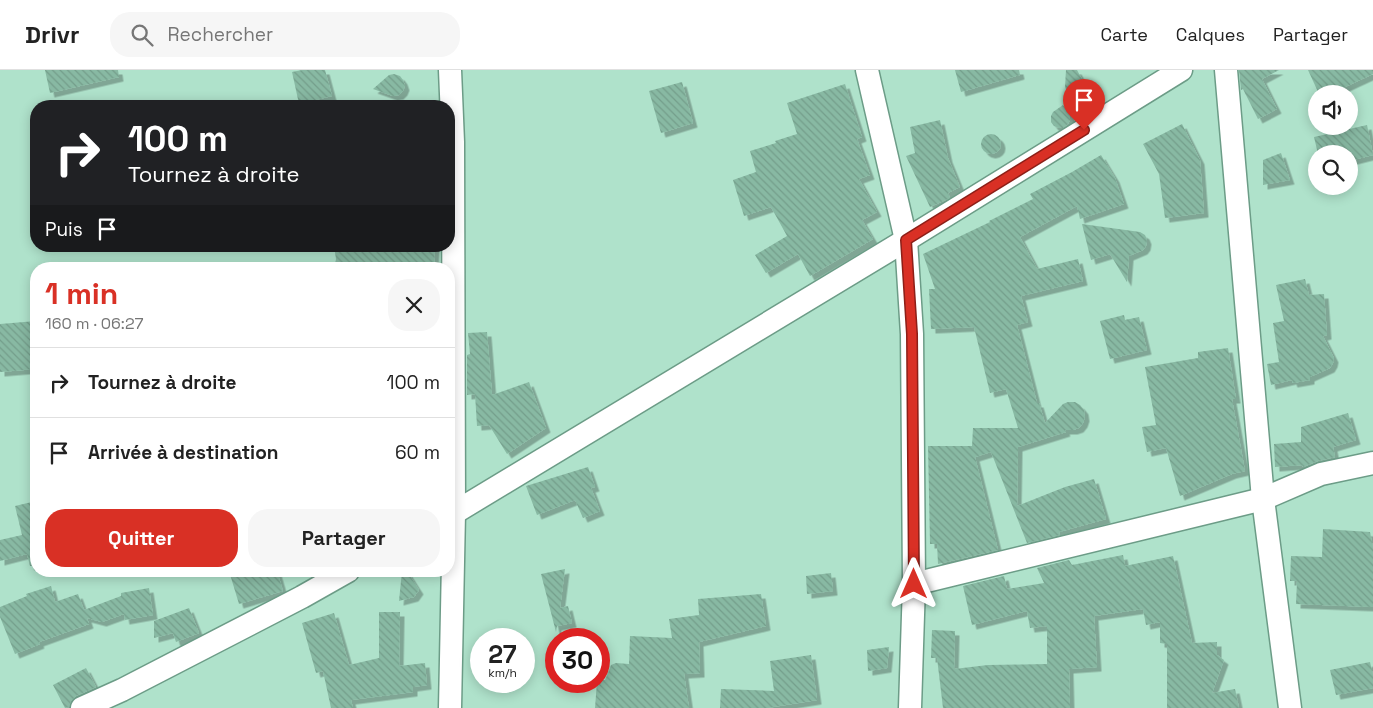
<!DOCTYPE html>
<html lang="fr">
<head>
<meta charset="utf-8">
<style>
	:root { --surface:#fff; --page:#f6f6f6; --text:#222; --muted:#767676; --line:#e0e0e0; --accent:#d93025 }
	body { margin:0; font-family:"Space Grotesk",sans-serif; background:var(--page); color:var(--text); height:100vh; display:flex; flex-direction:column; font-size:19px; white-space:nowrap }
	* { box-sizing:border-box; margin:0 }
	p { font-size:16px; color:var(--muted) }
	.icon { flex:none; width:28px; height:28px; fill:none; stroke:currentColor; stroke-width:2; stroke-linecap:round; stroke-linejoin:round }
	.map { position:relative; flex:1; overflow:hidden }
	.drawer { position:absolute; left:30px; top:192px; width:425px; height:315px; display:flex; flex-direction:column; background:var(--surface); border-radius:20px; box-shadow:0 2px 12px #0003 }
	.drawer>* { flex:none }
	.hud { position:absolute; left:30px; top:30px; width:425px; height:152px; border-radius:20px; box-shadow:0 2px 12px #0003; background:#202124; color:#fff; overflow:hidden }
	.controls { position:absolute; left:1308px; top:15px; display:grid; gap:10px }
	.controls a { display:grid; place-items:center; width:50px; height:50px; border-radius:50%; background:var(--surface); box-shadow:0 2px 12px #0003; font-size:25px }
	.speed { position:absolute; left:470px; top:558px; display:flex; gap:10px; font-size:25px; font-weight:700; text-align:center }
	.speed>* { display:grid; place-content:center; width:65px; height:65px; border-radius:50%; background:var(--surface); box-shadow:0 2px 12px #0003; line-height:1 }
	.speed small { font-size:12px; font-weight:400 }
	.speed .limit { border:8px solid #d22; background:#fff; color:#111 }
	.pin { position:absolute; display:grid; place-items:center; width:42px; height:42px; color:#fff; margin:-51px -21px; border-radius:50% 50% 50% 0; rotate:-45deg; box-shadow:0 0 5px #0007 }
	.pin .icon { rotate:45deg }
	.me { position:absolute; width:55px; margin:-28px; rotate:0deg; stroke-linejoin:round; filter:drop-shadow(0 0 4px #0008) }
	.turn { display:flex; align-items:center; gap:18px; height:105px; padding:0 15px; font-size:22px }
	.turn .icon { width:65px; height:65px; stroke-width:2.5 }
	.turn b { display:block; font-size:35px; line-height:42px }
	.then { display:flex; align-items:center; height:48px; padding:0 15px; background:#0003; gap:10px; font-size:19px }
	.round { display:grid; place-items:center; flex:none; width:52px; height:52px; border-radius:20px; background:var(--page) }
	.head { display:flex; align-items:center; justify-content:space-between; height:85px; padding:0 15px }
	h1 { font-size:30px; font-weight:700; line-height:38px; color:var(--accent) }
	.cta { display:flex; gap:10px; margin-top:auto; padding:10px 15px }
	.cta a { flex:1; height:58px; border-radius:20px; background:var(--accent); color:#fff; font-size:20px; font-weight:700; line-height:58px; text-align:center }
	.cta a+a { background:var(--page); color:var(--text) }
	ul { padding:0; list-style:none }
	li { display:flex; align-items:center; gap:15px; height:70px; padding:0 15px; border-top:1px solid var(--line) }
	li div { flex:1 }
	li b { display:block; font-size:19px }
	li em { font-style:normal }
	header { display:flex; align-items:center; gap:30px; box-sizing:border-box; height:70px; padding:0 25px; background:var(--surface); border-bottom:1px solid var(--line) }
	header strong { font-size:24px }
	nav { display:flex; gap:28px; margin-inline-start:auto; font-size:18px }
	.search { width:350px; height:45px; background:var(--page); display:flex; align-items:center; gap:12px; box-sizing:border-box; padding:0 18px; border-radius:20px; color:var(--muted); font-size:19px }
	.map>svg:first-child { display:block }
	.building { fill:url(#building-back-hatch); filter:url(#shadow) }
	.lines { fill:none; stroke-linecap:round; stroke-linejoin:round }
	.street-casing { stroke:#6c9c87; stroke-width:25 }
	.street { stroke:#fff; stroke-width:22 }
	.route-casing { stroke:#8d1f18; stroke-width:12 }
	.route { stroke:#d93025; stroke-width:9 }
</style>
</head>
<body>
<header>
<strong>Drivr</strong>
<div class="search"><svg class="icon" aria-label="search" viewBox="0 0 24 24"><circle cx="10" cy="10" r="6"/><path d="M15 15l6 6"/></svg>Rechercher</div>
<nav><a>Carte</a><a>Calques</a><a>Partager</a></nav>
</header>
<div class="map">
<svg width="1373" height="638" viewBox="0 0 1373 638">
	<defs>
		<pattern id="building-back-hatch" width="6" height="6" patternUnits="userSpaceOnUse" patternTransform="scale(1.25)"><rect width="6" height="6" fill="#88b9a3"/><path d="M-1 5l2 2M0 0l6 6M5-1l2 2" fill="none" stroke="#749e8b"/></pattern>
		<filter id="shadow"><feDropShadow dx="4.5" dy="4.5" stdDeviation="0" flood-color="#0004"/></filter>
	</defs>
	<rect width="100%" height="100%" fill="#afe2cb"/>
	<g class="building">
		<polygon points="45,0 118,0 119,7 50,23"/>
		<polygon points="302,0 325,0 332,26 299,34 292,2"/>
		<polygon points="955,0 1019,0 1020,5 961,22"/>
		<polygon points="1066,0 1077,0 1084,13 1084,18 1081,22 1070,28 1065,17"/>
		<polygon points="1239,0 1279,0 1262,9 1277,39 1258,49 1243,19 1241,20"/>
		<polygon points="1308,0 1373,0 1373,4 1330,24 1319,24"/>
		<polygon points="394,4 400,6 403,10 405,16 403,21 399,25 393,26 373,19 389,5"/>
		<polygon points="682,12 693,53 661,63 649,21"/>
		<polygon points="845,14 862,67 857,69 870,105 859,109 877,142 862,150 873,169 810,206 798,184 766,203 755,185 787,166 771,137 744,146 733,110 756,102 750,81 776,73 775,71 797,64 787,33"/>
		<polygon points="1063,35 1070,45 1070,50 1068,54 1063,58 1059,58 1054,56 1051,52 1051,46 1053,42"/>
		<polygon points="940,50 948,88 960,117 948,123 950,128 930,137 906,86 915,83 910,57"/>
		<polygon points="1182,54 1200,90 1204,143 1165,148 1159,104 1143,74"/>
		<polygon points="1367,55 1373,85 1349,91 1349,84 1318,84 1314,67"/>
		<circle cx="991" cy="74" r="10"/>
		<polygon points="1281,83 1290,110 1263,115 1263,90"/>
		<polygon points="1101,85 1115,108 1124,134 1080,149 1077,136 1020,167 1037,199 1078,189 1083,211 1021,226 1028,252 1017,255 1037,333 1039,333 1045,353 1063,334 1068,332 1075,332 1080,335 1084,340 1085,347 1083,353 1079,358 1073,360 1065,360 1066,362 1018,377 1017,436 1065,417 1094,409 1106,449 1059,462 1060,465 1027,473 991,382 975,387 998,480 938,494 937,474 930,474 928,376 972,376 973,358 1018,358 1006,319 990,323 974,257 931,259 929,219 935,219 923,184 990,152 989,151 1033,129 1030,124 1072,102"/>
		<polygon points="1082,154 1140,162 1145,165 1147,170 1146,176 1143,180 1129,186 1127,212 1110,184 1091,190"/>
		<polygon points="334,176 435,176 434,199 334,199 336,189"/>
		<polygon points="1305,209 1309,225 1324,224 1327,265 1323,266 1334,288 1333,293 1330,298 1310,307 1310,310 1293,313 1292,310 1271,315 1267,294 1279,292 1273,253 1284,251 1276,215"/>
		<polygon points="1124,245 1125,250 1139,247 1147,280 1110,289 1100,251"/>
		<polygon points="36,251 36,299 0,302 0,254"/>
		<polygon points="487,262 492,325 529,312 546,358 507,384 489,355 477,356 475,324 467,325 467,285 470,284 468,263"/>
		<polygon points="1228,278 1236,329 1232,329 1245,401 1232,404 1180,426 1166,378 1147,382 1142,357 1156,355 1145,297 1198,288 1198,282"/>
		<polygon points="1348,343 1356,370 1333,377 1335,387 1318,391 1303,397 1302,395 1275,397 1274,374 1301,372 1301,357"/>
		<polygon points="588,397 595,417 591,418 600,441 583,448 575,430 537,445 526,416"/>
		<polygon points="36,431 36,496 30,496 27,484 0,491 0,470 22,465 15,436"/>
		<polygon points="1323,459 1370,462 1373,478 1373,537 1296,534 1297,511 1290,511 1291,486 1322,487"/>
		<polygon points="1123,485 1125,496 1173,486 1192,573 1217,572 1217,585 1224,590 1212,623 1235,619 1239,638 1167,638 1167,574 1160,573 1160,552 1146,555 1143,539 1094,546 1097,597 1069,599 1070,638 943,638 937,588 931,588 932,560 955,561 954,599 988,595 1047,594 1047,556 1030,558 1027,541 972,555 963,516 1004,506 1007,519 1044,513 1037,498 1069,490 1072,495"/>
		<polygon points="565,499 560,538 568,536 572,553 557,556 556,562 541,504"/>
		<polygon points="229,501 277,501 283,521 239,534"/>
		<polygon points="402,501 407,501 419,520 414,527 399,531"/>
		<polygon points="831,503 833,521 807,524 806,506"/>
		<polygon points="51,516 55,532 78,524 84,540 121,526 121,523 149,518 153,545 125,550 124,544 102,552 87,548 89,554 39,572 40,574 15,584 0,547 0,537 27,526 26,524"/>
		<polygon points="761,524 766,556 699,572 700,603 684,604 689,638 595,638 597,611 599,611 599,610 605,610 611,595 616,593 629,594 630,566 672,568 669,549 699,545 698,529"/>
		<polygon points="189,538 199,563 176,572 173,563 154,568 154,551"/>
		<polygon points="379,542 400,542 399,596 425,593 427,615 413,617 413,622 351,630 353,638 331,638 323,601 316,603 302,553 334,543 349,595 379,588"/>
		<polygon points="889,577 887,598 868,601 867,580"/>
		<polygon points="811,585 817,630 767,638 720,638 721,619 774,621 770,591"/>
		<polygon points="1370,592 1373,605 1373,618 1336,625 1330,600"/>
		<polygon points="86,598 96,617 76,626 71,631 69,637 65,638 53,615"/>
	</g>
	<g class="lines">
		<g class="street-casing">
			<g id="street">
				<polyline points="450,0 453,72 454,443 450,638"/>
				<polyline points="867,0 906,170 912,264 914,514 910,638"/>
				<polyline points="1226,0 1263,429 1290,638"/>
				<polyline points="449,446 906,170 1181,0"/>
				<polyline points="914,514 1263,429 1321,404 1373,393"/>
				<polyline points="82,638 122,620 302,527 348,501"/>
			</g>
		</g>
		<use href="#street" class="street"/>
	</g>
	<g class="lines">
		<g class="route-casing">
			<polyline id="route" points="914,514 912,264 906,170 1084,60"/>
		</g>
		<use href="#route" class="route"/>
	</g>
</svg>
<div class="controls">
<a><svg class="icon" aria-label="sound" viewBox="0 0 24 24"><path d="M4 9h4l5-4v14l-5-4H4zM17 9q2 3 0 6"/></svg></a>
<a><svg class="icon" aria-label="search" viewBox="0 0 24 24"><circle cx="10" cy="10" r="6"/><path d="M15 15l6 6"/></svg></a>
</div>
<div class="speed"><div>27<small>km/h</small></div><div class="limit">30</div></div>
<div class="pin" style="left:1084px;top:60px;background:#d93025"><svg class="icon" aria-label="arrive" viewBox="0 0 24 24"><path d="M6 21V4h12l-3 4 3 4H6"/></svg></div>
<svg class="me" style="left:914px;top:514px" viewBox="-20 -20 40 40"><path d="M0-17L14 15 0 8-14 15z" fill="#d93025" stroke="#fff" stroke-width="4"/></svg>
<div class="hud">
<div class="turn"><svg class="icon" aria-label="right" viewBox="0 0 24 24"><path d="M7 20v-9h11M14 6l5 5-5 5"/></svg><div><b>100 m</b>Tournez à droite</div></div>
<div class="then">Puis<svg class="icon" aria-label="arrive" viewBox="0 0 24 24"><path d="M6 21V4h12l-3 4 3 4H6"/></svg></div>
</div>
<section class="drawer">
<div class="head"><div><h1>1 min</h1><p>160 m · 06:27</p></div><a class="round"><svg class="icon" aria-label="close" viewBox="0 0 24 24"><path d="M6 6l12 12M18 6L6 18"/></svg></a></div>
<ul>
<li><svg class="icon" aria-label="right" viewBox="0 0 24 24"><path d="M7 20v-9h11M14 6l5 5-5 5"/></svg><div><b>Tournez à droite</b></div><em>100 m</em></li>
<li><svg class="icon" aria-label="arrive" viewBox="0 0 24 24"><path d="M6 21V4h12l-3 4 3 4H6"/></svg><div><b>Arrivée à destination</b></div><em>60 m</em></li>
</ul>
<div class="cta"><a>Quitter</a><a>Partager</a></div>
</section>
</div>
</body>
</html>
